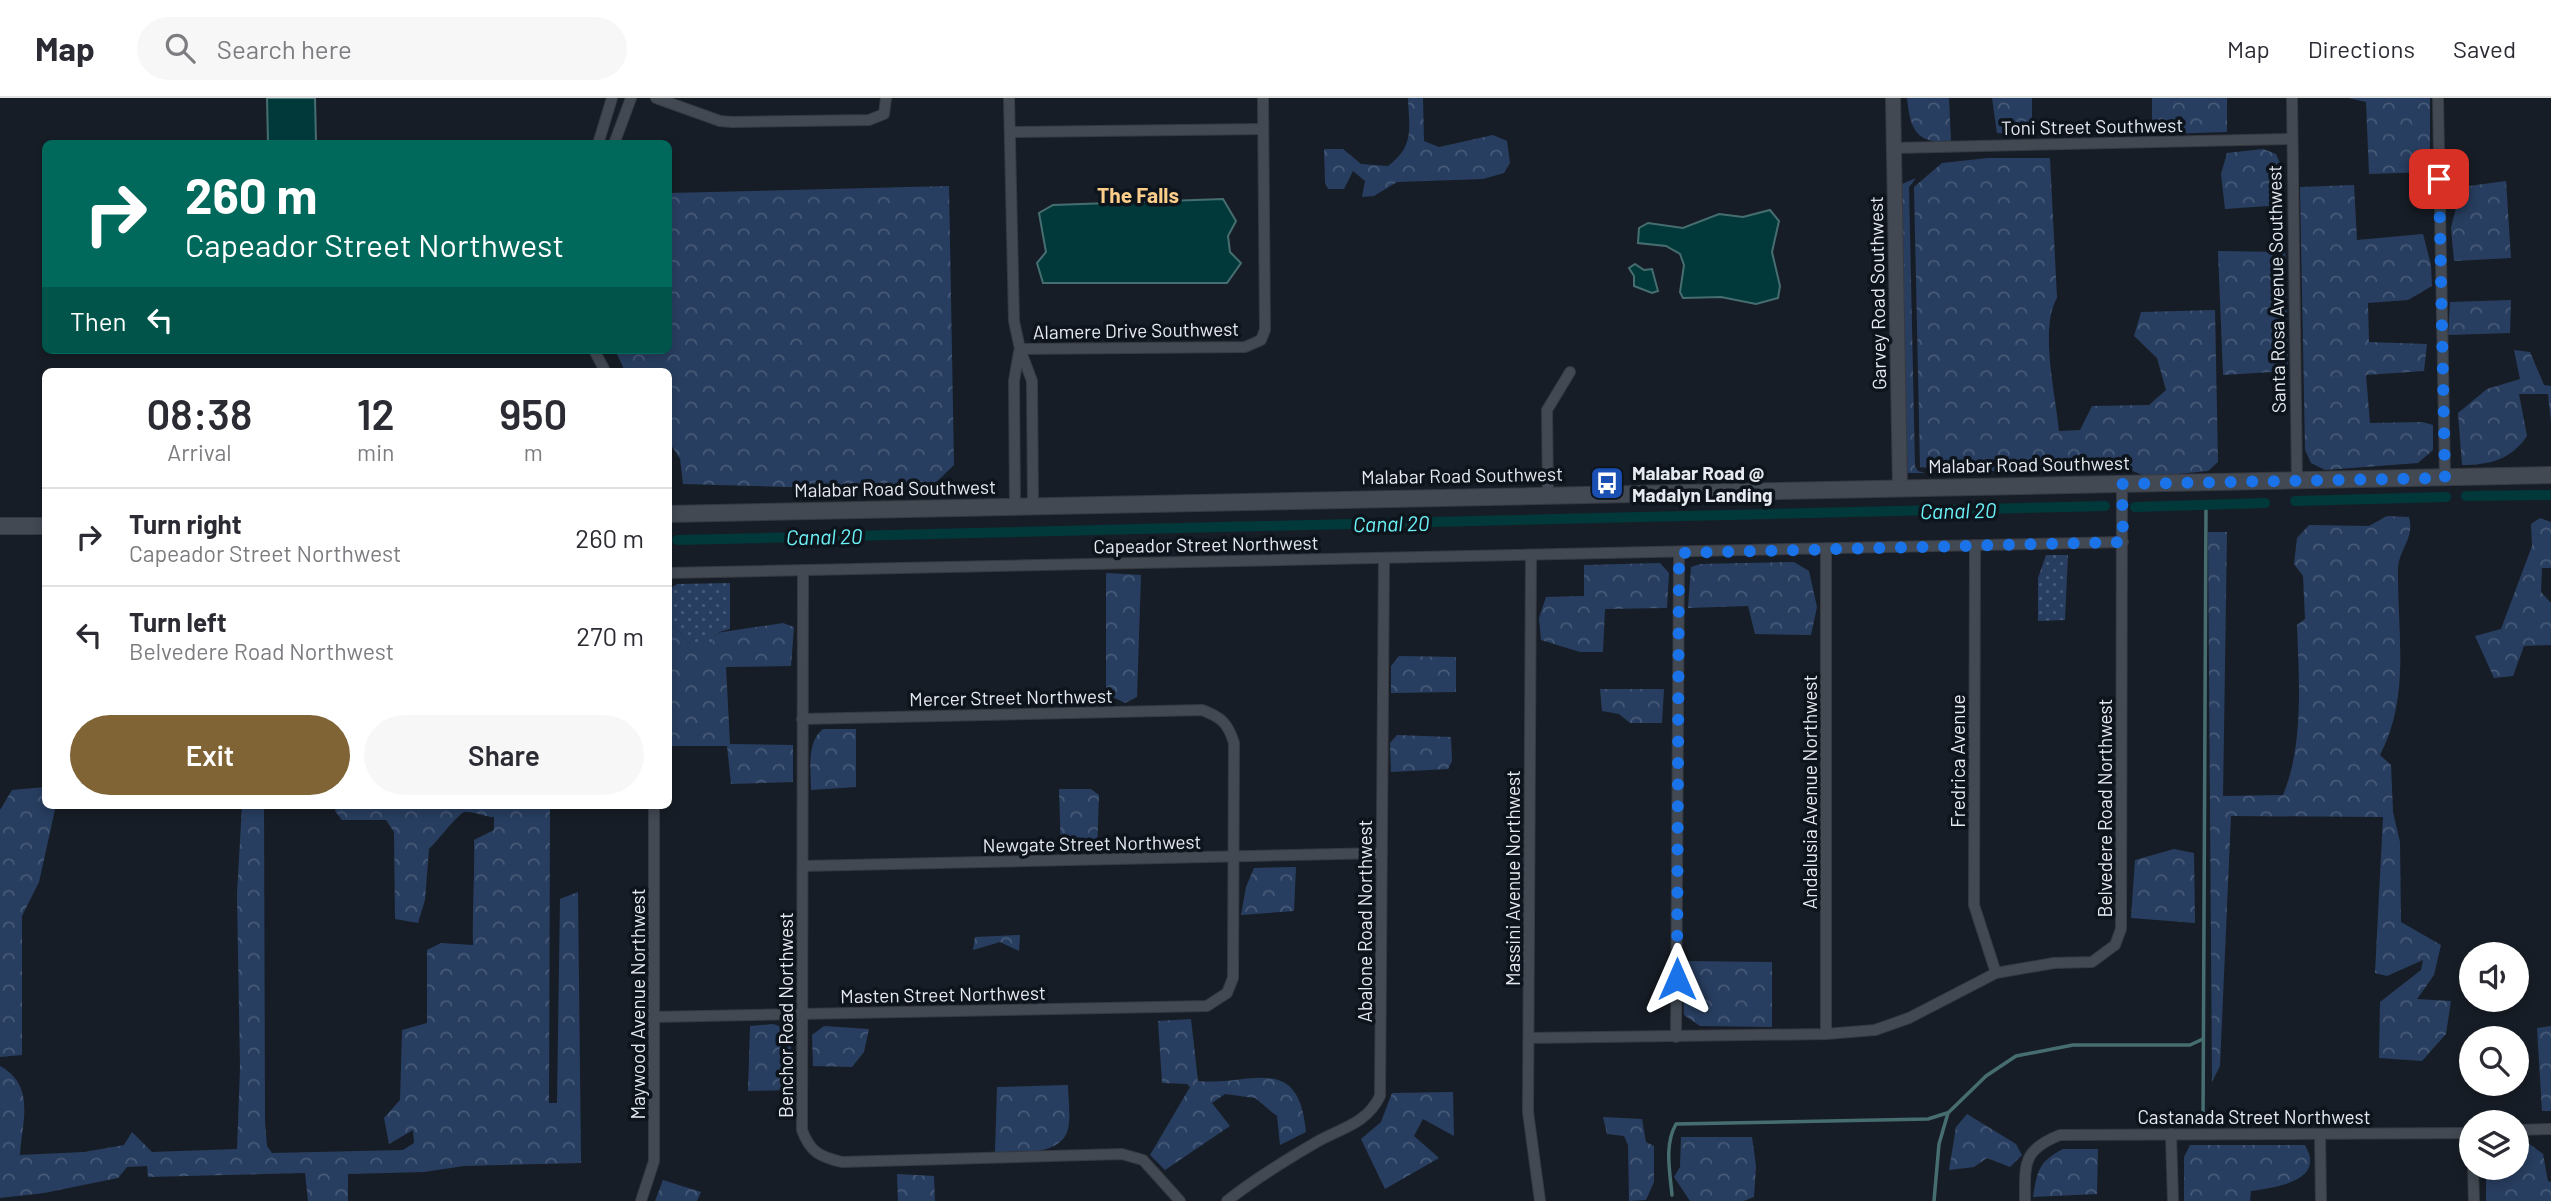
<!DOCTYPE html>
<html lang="en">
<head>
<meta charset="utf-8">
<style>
	:root { --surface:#fff; --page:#f7f7f7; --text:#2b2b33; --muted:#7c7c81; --line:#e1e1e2; --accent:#816436 }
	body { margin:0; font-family:Barlow,sans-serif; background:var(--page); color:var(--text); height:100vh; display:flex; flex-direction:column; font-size:26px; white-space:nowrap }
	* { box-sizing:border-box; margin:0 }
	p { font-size:23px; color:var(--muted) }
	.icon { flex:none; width:38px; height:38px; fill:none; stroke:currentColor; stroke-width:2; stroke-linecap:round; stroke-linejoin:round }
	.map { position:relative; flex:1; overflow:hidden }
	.panel { position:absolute; left:42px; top:270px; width:630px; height:441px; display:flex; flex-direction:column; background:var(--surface); border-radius:10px; box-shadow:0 4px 10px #0003 }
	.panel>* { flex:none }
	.hud { position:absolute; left:42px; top:42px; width:630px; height:214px; border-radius:10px; box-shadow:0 4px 10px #0003; background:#00695c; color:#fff; overflow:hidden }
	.controls { position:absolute; left:2459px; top:844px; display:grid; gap:14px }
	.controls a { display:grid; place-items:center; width:70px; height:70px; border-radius:50%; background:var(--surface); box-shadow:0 4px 10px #0003; font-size:35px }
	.pin { position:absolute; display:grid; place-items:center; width:60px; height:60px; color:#fff; margin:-30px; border-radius:14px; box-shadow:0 4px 10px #0006 }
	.me { position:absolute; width:77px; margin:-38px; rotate:0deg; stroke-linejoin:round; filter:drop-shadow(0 0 5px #0008) }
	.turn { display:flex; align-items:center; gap:24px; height:147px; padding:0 28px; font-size:32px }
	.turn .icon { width:91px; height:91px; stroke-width:2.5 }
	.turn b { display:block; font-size:49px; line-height:60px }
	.then { display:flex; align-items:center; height:66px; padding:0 28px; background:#0003; gap:14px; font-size:26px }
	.eta { display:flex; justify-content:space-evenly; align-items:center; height:119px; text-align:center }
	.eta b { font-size:42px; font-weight:600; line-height:49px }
	.cta { display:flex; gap:14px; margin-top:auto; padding:14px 28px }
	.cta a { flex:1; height:80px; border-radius:42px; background:var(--accent); color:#fff; font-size:28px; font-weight:600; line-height:80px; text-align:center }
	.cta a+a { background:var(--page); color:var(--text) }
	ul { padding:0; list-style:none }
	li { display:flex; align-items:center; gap:21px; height:98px; padding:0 28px; border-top:2px solid var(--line) }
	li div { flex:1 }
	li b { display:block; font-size:26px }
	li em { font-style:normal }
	header { display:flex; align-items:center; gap:42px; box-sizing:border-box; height:98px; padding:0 35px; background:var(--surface); border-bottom:2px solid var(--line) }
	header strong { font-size:33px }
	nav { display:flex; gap:38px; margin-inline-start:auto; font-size:24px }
	.search { width:490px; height:63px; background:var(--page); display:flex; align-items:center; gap:18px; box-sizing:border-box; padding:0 24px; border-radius:38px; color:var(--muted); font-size:26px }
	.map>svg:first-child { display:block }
	.grass { fill:url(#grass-dots) }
	.forest { fill:url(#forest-crowns) }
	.water { fill:#01393b; stroke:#466e71; stroke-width:2 }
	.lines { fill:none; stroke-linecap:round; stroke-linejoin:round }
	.stream { stroke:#466e71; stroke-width:3.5 }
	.canal { stroke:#01393b; stroke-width:10 }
	.minor-casing { stroke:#363940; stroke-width:12 }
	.tertiary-casing { stroke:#363940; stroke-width:16 }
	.secondary-casing { stroke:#363940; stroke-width:18 }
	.minor { stroke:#424953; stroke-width:10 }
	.tertiary { stroke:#424953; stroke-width:14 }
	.secondary { stroke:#424953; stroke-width:16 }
	.route { stroke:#1a73e8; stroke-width:12; stroke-dasharray:0 21.6 }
	.labels { text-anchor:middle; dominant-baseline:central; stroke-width:7; stroke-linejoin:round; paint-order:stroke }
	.street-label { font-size:19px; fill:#e6eaf0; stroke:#0e141c }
	.poi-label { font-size:19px; font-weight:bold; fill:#e6eaf0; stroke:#0e141c; text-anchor:start }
	.neighbourhood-label { font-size:21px; font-weight:bold; fill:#fcce8a; stroke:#0e141c }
	.water-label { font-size:21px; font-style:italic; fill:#6bf2f7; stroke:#0e141c }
</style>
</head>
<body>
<header>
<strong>Map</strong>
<div class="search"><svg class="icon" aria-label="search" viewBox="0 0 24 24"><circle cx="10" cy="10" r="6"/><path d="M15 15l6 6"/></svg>Search here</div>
<nav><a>Map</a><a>Directions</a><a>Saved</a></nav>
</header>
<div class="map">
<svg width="2551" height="1103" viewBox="0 0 2551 1103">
	<defs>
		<pattern id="grass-dots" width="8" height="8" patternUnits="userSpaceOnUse" patternTransform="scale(1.75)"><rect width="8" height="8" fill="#283e60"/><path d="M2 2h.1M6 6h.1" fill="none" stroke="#475a77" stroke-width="1.8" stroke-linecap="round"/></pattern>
		<pattern id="forest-crowns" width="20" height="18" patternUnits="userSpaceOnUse" patternTransform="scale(1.75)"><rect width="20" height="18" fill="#283e60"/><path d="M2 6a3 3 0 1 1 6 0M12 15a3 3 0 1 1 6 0" fill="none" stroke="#475a77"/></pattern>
	</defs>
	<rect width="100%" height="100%" fill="#171d26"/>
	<g class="grass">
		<polygon points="2046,457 2068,457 2065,522 2038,523 2038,480"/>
		<polygon points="730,485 730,531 716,535 712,547 691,547 675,530 669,528 668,492 677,486"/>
	</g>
	<g class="forest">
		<path d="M 1408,0 L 1423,0 L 1424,43 L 1439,49 L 1493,37 L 1507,43 L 1510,65 L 1504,75 L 1483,81 L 1397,84 L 1374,98 L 1362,99 L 1365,83 L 1353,73 L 1344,91 L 1328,91 L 1325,84 L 1324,51 L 1343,51 L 1361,66 L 1388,68 C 1415,48 1409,30 1408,0 Z"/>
		<path d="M 1907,0 L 1949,0 L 1951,43 C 1916,47 1910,31 1907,0 Z"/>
		<polygon points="1992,0 2032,0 2032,37 1997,35"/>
		<polygon points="2152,0 2227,0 2227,34 2164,36 2152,31"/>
		<polygon points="2348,0 2430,0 2430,74 2369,76 2366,4"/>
		<polygon points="2263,51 2276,56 2283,72 2283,107 2225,111 2221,76 2227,55"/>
		<path d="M 1988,60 L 2050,60 L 2057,200 C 2039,230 2056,298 2059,333 L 2080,332 L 2092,308 L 2149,307 L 2166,292 L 2157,260 L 2134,238 L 2141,214 L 2215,212 L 2218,364 L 2208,373 L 2148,379 L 2119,368 L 2097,367 L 2064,374 L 1943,372 L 1920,369 L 1914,89 L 1942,65 Z"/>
		<polygon points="1916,80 1909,89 1915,368 1918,373 1925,375 1905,375 1902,86"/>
		<polygon points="2506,83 2511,160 2454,163 2451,130 2461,89"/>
		<polygon points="2354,87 2357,142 2423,136 2431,167 2432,188 2408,202 2368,205 2369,244 2427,246 2424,273 2366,277 2370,325 2422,324 2433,327 2433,352 2418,365 2325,372 2311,365 2305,352 2300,89"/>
		<polygon points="949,88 954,367 927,393 683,386 680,361 669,344 668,273 625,273 615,252 668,252 669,95"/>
		<polygon points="2218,153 2285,154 2288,273 2223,277"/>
		<polygon points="2511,202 2510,235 2448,237 2450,204"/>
		<path d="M 2514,252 L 2530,254 L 2544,287 L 2551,288 L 2551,325 L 2548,296 L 2519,296 L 2527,338 C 2511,362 2489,367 2462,367 L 2458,315 L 2487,291 L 2520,281 Z"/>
		<path d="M 2387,418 L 2409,419 C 2415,440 2399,451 2398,470 C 2397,534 2411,598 2380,657 L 2391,667 L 2393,714 L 2400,744 L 2401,824 L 2441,847 L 2434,877 L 2417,901 L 2451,903 L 2446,936 L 2422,963 L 2379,960 L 2380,904 L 2421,872 L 2423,862 L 2387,878 L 2375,875 L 2383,719 L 2231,718 L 2220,968 L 2212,984 L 2208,434 L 2227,434 L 2223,698 L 2283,697 C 2304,646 2299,582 2297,527 L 2305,521 L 2303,478 L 2294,466 L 2297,440 L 2309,427 L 2369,428 Z"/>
		<polygon points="2540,420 2551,424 2551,470 2542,470 2541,494 2551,505 2551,547 2524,548 2513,578 2494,580 2475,538 2501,531 2532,448 2531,426"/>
		<polygon points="1794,464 1809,473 1817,509 1811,537 1755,536 1748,508 1688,510 1691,469 1700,466"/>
		<polygon points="1660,465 1669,475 1667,510 1605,511 1603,554 1580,554 1541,542 1539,520 1546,499 1584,498 1584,467"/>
		<polygon points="1106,475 1141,477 1137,599 1125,605 1106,596"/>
		<polygon points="783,525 794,529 791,568 726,569 730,646 793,647 793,684 731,686 727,648 669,648 669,528 675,530 691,547 711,547 716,535"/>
		<polygon points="1399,558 1456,559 1456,594 1391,595 1391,568"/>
		<polygon points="1600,591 1664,591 1662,625 1630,625 1619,616 1602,613"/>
		<path d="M 823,631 L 856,631 L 856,689 L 811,692 C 811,673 806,644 823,631 Z"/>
		<polygon points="1397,637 1451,639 1452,663 1448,671 1391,674 1390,645"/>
		<polygon points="45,689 46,707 56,707 39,784 22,818 22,957 0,959 0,712 12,692"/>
		<polygon points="1059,691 1091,691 1099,697 1097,753 1061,756"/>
		<path d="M 242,707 L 264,707 L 265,1024 L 267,1048 L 272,1055 L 403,1052 L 414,1045 L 413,1032 L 389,1046 L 384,1020 L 400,1002 L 402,932 L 427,925 L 427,852 L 441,845 L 473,847 C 472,812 475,778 474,742 L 494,732 L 494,719 C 485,719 473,713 465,714 C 459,714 436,745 429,751 L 425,802 L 418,825 L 395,821 L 394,734 L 386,722 L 342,722 L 335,713 L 336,707 L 550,707 L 549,1005 L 557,1005 L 560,801 L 578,794 L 581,1065 L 464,1068 L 424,1074 L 348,1076 L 348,1103 L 308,1103 L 305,1075 L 148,1079 L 147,1068 L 127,1069 L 118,1080 L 44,1095 L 0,1100 L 0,968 C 36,988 22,1023 20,1057 L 84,1054 L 124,1047 L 132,1034 L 152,1054 L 237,1051 L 240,970 L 237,796 Z"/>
		<polygon points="2174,751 2194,755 2195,825 2131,820 2135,762"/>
		<polygon points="1296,769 1294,813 1241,817 1246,789 1254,770"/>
		<polygon points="1020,837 1019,853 1000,844 973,852 975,839"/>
		<polygon points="1682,863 1772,864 1772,929 1700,928 1684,917"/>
		<path d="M 1191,921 L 1198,983 C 1250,988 1299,953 1306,1034 L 1280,1047 L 1277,1018 L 1255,1000 L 1225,996 L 1212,1005 L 1230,1028 L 1165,1072 L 1150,1057 L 1190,989 L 1187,986 L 1162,985 L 1158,923 Z"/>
		<polygon points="773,926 787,931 791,940 790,992 748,993 750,928"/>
		<polygon points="824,928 869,931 864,954 852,969 813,968 812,937"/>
		<polygon points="2551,928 2551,1013 2542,1013 2537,930"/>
		<path d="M 1068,987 C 1068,1000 1071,1019 1068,1031 C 1061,1059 1017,1054 995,1054 L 997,989 Z"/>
		<polygon points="1453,994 1454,1038 1423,1021 1414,1038 1439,1060 1385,1091 1361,1041 1381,1024 1392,995"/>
		<polygon points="1967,1016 2016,1046 2022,1057 2010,1069 1987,1060 1974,1069 1949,1072 1956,1029"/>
		<polygon points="1603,1019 1642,1021 1646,1044 1654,1048 1654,1084 1646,1102 1629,1103 1628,1047 1624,1038 1607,1036"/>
		<polygon points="1681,1039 1752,1039 1756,1068 1754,1099 1744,1103 1690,1103 1674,1079 1680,1069"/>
		<polygon points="2528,1045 2543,1056 2548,1083 2551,1084 2551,1103 2486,1103 2486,1079 2481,1069 2516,1069 2517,1047"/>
		<path d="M 2190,1047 L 2305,1047 C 2326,1083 2277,1089 2251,1093 L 2250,1103 L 2184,1103 L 2184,1059 Z"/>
		<path d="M 2063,1051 L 2098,1051 L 2097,1096 L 2033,1099 C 2037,1073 2039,1063 2063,1051 Z"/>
		<polygon points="897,1076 934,1078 935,1103 898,1103"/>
		<polygon points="663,1082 701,1094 697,1103 655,1103"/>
	</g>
	<g class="water">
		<polygon points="267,0 315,0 316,45 268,45"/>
		<polygon points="1223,101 1236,123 1228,138 1230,154 1241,165 1227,185 1043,185 1037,165 1046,154 1039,115 1053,107"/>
		<polygon points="1770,112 1779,123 1772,154 1780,188 1778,200 1756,206 1721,199 1683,200 1680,194 1684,167 1680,156 1666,148 1638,145 1639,130 1648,125 1683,130 1719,116 1743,119"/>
		<polygon points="1635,166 1644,172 1652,171 1658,193 1652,195 1634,188 1634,178 1629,170"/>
	</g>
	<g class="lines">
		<g class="stream">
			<polyline points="2203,1025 2206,407"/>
			<path d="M 1672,1097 C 1670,1074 1664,1047 1676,1026 L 1928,1021 L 1947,1015"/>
			<polyline points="1934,1103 1939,1046 1948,1015 1986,978 2016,958 2073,947 2190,947 2203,941"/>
		</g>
		<g class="canal">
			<polyline points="2466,398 2551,397"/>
			<polyline points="2295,403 2446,399"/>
			<polyline points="2135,409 2265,405"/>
			<polyline points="677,442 2105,408"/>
		</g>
		<g class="minor-casing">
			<g id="minor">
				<polyline points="656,0 720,23 732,24 869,22 884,16 886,0"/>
				<polyline points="1009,0 1014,223 1020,251 1032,283 1033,407"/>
				<polyline points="2292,0 2297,382"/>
				<polyline points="2438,0 2445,380"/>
				<polyline points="1010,34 1263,31"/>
				<polyline points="598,46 612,0"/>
				<polyline points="614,46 631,0"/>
				<polyline points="1894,50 2291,41"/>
				<polyline points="1020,251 1245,249 1261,242 1265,232 1263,0"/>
				<polyline points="594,252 605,273"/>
				<polyline points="1548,397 1547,312 1570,274"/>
				<polyline points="1015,408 1014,283 1019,254"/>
				<polyline points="1975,447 1974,807 1996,875"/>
				<polyline points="1531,457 1528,1014 1540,1103"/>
				<path d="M 803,472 L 802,1032 C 810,1054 820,1059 842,1064 L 1122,1056 L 1143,1062 L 1180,1103"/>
				<polyline points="668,475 2123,444"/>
				<polyline points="803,768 1382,755"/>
				<path d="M 654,919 L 1207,908 L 1227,895 L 1233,880 L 1234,645 C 1228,625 1221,619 1202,612 L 802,621"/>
				<polyline points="1826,936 1826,452"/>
				<polyline points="1676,939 1679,455"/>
				<polyline points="1529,940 1826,936 1875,932 1909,920 1996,875 2054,865 2092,864 2115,847 2121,831 2122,386"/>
				<polyline points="2516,1032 2551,1031"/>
				<polyline points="2171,1036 2173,1103"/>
				<polyline points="2320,1036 2321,1103"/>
				<polyline points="2473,1069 2474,1103"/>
				<polyline points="641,1103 654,1063 654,707"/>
				<path d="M 1227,1103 C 1255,1081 1284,1063 1315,1045 C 1340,1030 1366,1027 1380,998 L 1384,460"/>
				<path d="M 2025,1103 C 2025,1066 2022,1052 2060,1037 L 2471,1035"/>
			</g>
		</g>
		<g class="tertiary-casing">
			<polyline id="tertiary" points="1893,0 1900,389"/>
		</g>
		<g class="secondary-casing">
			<g id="secondary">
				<polyline points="668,416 2551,377"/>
				<polyline points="0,428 46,428"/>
			</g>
		</g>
		<use href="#minor" class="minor"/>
		<use href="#tertiary" class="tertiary"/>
		<use href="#secondary" class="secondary"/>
	</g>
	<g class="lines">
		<polyline class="route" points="1677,881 1679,455 2123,444 2122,386 2445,380 2439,81"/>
	</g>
	<defs>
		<g id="bus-square" transform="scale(1.75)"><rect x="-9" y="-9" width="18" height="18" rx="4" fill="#1a4fb4" stroke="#0e141c"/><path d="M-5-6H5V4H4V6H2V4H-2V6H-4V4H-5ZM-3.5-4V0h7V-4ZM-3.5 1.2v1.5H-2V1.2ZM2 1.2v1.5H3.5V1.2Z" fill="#fff"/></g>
	</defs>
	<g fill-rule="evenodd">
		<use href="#bus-square" x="1607" y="385"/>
	</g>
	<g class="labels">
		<g class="street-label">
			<text transform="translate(2092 28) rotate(-1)">Toni Street Southwest</text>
			<text transform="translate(2276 191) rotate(-91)">Santa Rosa Avenue Southwest</text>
			<text transform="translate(1877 195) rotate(-91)">Garvey Road Southwest</text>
			<text transform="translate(1136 232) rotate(-1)">Alamere Drive Southwest</text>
			<text transform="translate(2029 366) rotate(-1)">Malabar Road Southwest</text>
			<text transform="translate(1462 377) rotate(-1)">Malabar Road Southwest</text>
			<text transform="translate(895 390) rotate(-1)">Malabar Road Southwest</text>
			<text transform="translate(1206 446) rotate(-1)">Capeador Street Northwest</text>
			<text transform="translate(1011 599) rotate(-1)">Mercer Street Northwest</text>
			<text transform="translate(1957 663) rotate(-90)">Fredrica Avenue</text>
			<text transform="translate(1809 694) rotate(-90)">Andalusia Avenue Northwest</text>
			<text transform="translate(2104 710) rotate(-90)">Belvedere Road Northwest</text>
			<text transform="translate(1092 745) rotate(-1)">Newgate Street Northwest</text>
			<text transform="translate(1512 780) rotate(-90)">Massini Avenue Northwest</text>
			<text transform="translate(1364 823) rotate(-90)">Abalone Road Northwest</text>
			<text transform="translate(943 896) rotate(-1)">Masten Street Northwest</text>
			<text transform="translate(637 906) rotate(-90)">Maywood Avenue Northwest</text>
			<text transform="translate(785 917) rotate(-90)">Benchor Road Northwest</text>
			<text x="2254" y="1018">Castanada Street Northwest</text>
		</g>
		<g class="poi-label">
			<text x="1632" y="374">Malabar Road @<tspan x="1632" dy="22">Madalyn Landing</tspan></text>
		</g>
		<g class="neighbourhood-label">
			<text x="1138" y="96">The Falls</text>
		</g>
		<g class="water-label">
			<text transform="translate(1958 412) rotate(-1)">Canal 20</text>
			<text transform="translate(1391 425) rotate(-1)">Canal 20</text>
			<text transform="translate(824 438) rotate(-1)">Canal 20</text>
		</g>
	</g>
</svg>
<div class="controls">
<a><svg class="icon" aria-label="sound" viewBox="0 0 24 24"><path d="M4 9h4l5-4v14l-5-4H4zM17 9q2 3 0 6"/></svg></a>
<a><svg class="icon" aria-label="search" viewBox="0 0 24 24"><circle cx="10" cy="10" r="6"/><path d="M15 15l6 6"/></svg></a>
<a><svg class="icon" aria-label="layers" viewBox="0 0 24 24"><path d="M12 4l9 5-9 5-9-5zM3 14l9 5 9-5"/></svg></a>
</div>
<div class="pin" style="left:2439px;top:81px;background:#d93025"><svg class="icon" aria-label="arrive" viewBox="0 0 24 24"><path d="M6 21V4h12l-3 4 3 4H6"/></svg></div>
<svg class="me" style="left:1677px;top:881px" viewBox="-20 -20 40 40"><path d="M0-17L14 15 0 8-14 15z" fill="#1a73e8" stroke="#fff" stroke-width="4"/></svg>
<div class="hud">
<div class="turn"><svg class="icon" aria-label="right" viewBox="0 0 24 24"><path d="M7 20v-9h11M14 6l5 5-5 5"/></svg><div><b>260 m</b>Capeador Street Northwest</div></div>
<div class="then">Then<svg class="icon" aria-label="left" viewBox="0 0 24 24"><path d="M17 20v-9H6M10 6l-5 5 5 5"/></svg></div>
</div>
<section class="panel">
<div class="eta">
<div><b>08:38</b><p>Arrival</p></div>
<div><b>12</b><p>min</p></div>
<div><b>950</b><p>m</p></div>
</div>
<ul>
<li><svg class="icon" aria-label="right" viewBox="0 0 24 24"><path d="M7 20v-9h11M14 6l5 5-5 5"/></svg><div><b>Turn right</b><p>Capeador Street Northwest</p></div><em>260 m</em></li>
<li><svg class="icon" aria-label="left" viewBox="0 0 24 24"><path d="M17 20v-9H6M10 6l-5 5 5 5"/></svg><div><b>Turn left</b><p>Belvedere Road Northwest</p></div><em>270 m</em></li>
</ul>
<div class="cta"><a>Exit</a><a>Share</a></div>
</section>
</div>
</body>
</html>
